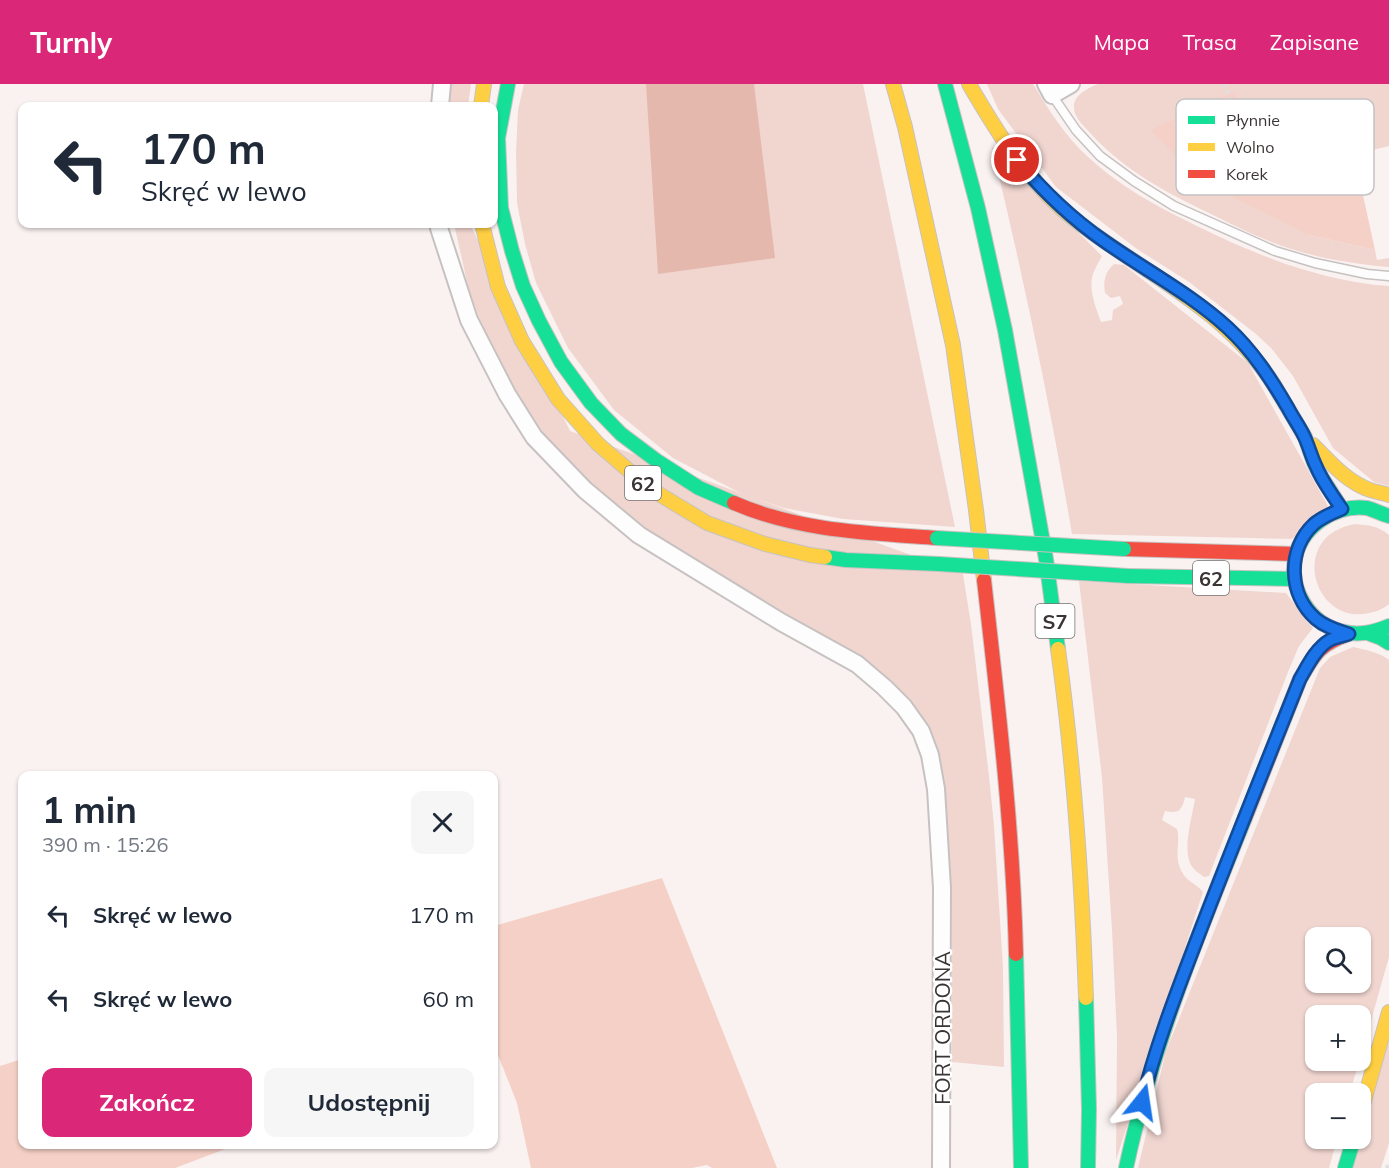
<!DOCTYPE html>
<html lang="pl">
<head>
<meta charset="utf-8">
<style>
	:root { --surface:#fff; --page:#f6f6f7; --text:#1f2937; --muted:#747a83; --accent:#db2777 }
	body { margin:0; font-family:Mulish,sans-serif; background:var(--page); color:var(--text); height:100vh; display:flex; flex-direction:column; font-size:22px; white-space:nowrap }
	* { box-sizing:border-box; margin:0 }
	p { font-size:20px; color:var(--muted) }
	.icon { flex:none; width:33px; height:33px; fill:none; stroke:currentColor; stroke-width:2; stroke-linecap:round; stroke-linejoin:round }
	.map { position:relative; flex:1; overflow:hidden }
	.sheet { position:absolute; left:18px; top:687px; width:480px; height:378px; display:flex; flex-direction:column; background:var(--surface); border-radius:12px; box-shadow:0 2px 4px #0004 }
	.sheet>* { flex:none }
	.guide { position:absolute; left:18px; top:18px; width:480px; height:126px; border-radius:12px; box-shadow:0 2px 4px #0004; background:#fff; color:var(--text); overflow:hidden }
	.fabs { position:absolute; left:1305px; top:843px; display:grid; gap:12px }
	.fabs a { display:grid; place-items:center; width:66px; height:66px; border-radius:12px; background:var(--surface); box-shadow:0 2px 4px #0004; font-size:30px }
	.pin { position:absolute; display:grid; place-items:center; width:51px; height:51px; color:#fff; margin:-26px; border:3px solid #fff; border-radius:50%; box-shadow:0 2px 6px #0007 }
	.me { position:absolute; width:66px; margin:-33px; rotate:15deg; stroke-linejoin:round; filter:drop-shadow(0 0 4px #0008) }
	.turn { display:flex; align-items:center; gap:21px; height:126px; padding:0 24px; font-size:27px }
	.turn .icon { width:78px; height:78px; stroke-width:2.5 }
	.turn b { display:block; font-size:42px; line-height:51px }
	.round { display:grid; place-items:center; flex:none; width:63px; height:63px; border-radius:12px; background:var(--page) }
	.headline { display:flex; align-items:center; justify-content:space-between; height:102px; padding:0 24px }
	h1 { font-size:36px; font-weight:700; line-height:45px }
	.action { display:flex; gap:12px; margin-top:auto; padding:12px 24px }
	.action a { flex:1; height:69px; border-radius:12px; background:var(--accent); color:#fff; font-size:24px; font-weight:700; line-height:69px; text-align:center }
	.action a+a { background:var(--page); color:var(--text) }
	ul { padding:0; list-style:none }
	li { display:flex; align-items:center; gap:18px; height:84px; padding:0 24px }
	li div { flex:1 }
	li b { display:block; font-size:22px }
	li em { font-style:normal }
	header { display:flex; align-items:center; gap:36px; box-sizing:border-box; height:84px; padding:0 30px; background:var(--accent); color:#fff }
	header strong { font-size:28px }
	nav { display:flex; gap:33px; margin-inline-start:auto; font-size:21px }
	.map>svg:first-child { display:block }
	.green { fill:#f1d6d0; fill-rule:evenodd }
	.forest { fill:#f5d0c7 }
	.water { fill:#e5b8ae }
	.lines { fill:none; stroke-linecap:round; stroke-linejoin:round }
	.lane-casing { stroke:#c7c2c1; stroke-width:11 }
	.street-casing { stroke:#c7c2c1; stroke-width:20 }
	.fast-casing { stroke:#c7c2c1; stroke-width:16 }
	.slow-casing { stroke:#c7c2c1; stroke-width:16 }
	.jam-casing { stroke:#c7c2c1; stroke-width:16 }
	.path { stroke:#e0dede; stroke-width:4; stroke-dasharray:3 4.5; stroke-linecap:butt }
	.lane { stroke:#fefdfd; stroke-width:8 }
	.street { stroke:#fefdfd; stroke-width:16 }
	.fast { stroke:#16e098; stroke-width:14 }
	.slow { stroke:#ffcf43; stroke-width:14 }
	.jam { stroke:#f24e42; stroke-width:14 }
	.fast-bridge-casing { stroke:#c7c2c1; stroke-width:16; stroke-linecap:butt }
	.fast-bridge { stroke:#16e098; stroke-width:14 }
	.route-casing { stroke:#114b97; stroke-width:15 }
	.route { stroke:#1a73e8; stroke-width:10 }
	.labels { text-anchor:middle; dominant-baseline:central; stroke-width:4.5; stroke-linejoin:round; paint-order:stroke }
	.shield { fill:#fff; stroke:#757271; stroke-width:1.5 }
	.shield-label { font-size:20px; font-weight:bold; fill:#3a3534 }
	.street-label { font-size:21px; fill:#3a3534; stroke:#fff }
	.key { fill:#fff; stroke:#c4c2c2; stroke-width:1.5 }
	.key-label { font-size:16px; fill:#3a3534 }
</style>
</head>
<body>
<header>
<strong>Turnly</strong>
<nav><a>Mapa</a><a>Trasa</a><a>Zapisane</a></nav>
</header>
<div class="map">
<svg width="1389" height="1084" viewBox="0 0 1389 1084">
	<rect width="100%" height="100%" fill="#faf2f0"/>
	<g class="green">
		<polygon points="451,0 471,0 468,22 448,22"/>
		<polygon points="524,0 863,0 955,443 843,435 784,424 744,411 673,374 614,326 568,264 536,199 525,160 517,119 516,68 518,26"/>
		<path d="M 987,0 L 1033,0 C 1049,26 1065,52 1087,72 C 1119,102 1156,122 1195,141 C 1255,171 1321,197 1389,202 L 1389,402 L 1374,398 L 1333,364 L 1293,292 L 1271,264 L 1256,250 L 1189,198 L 1137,165 L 1056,103 L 998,25 Z"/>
		<path d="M 1098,0 L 1389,0 L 1389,62 L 1282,88 L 1260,55 L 1234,8 L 1309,151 L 1375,166 L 1377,176 L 1389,174 L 1389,183 C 1349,180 1306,172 1269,157 C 1251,150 1233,141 1215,132 C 1169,110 1126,88 1091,50 C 1085,43 1074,34 1074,24 C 1073,11 1088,4 1098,0 Z"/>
		<path d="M 992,63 L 1102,172 C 1099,178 1095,184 1093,190 C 1088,205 1096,224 1101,238 L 1112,236 L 1113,226 L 1123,220 L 1120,212 L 1111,214 L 1105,209 C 1103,197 1105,188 1114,180 L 1124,181 L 1248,279 L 1328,422 L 1292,455 L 1072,450 C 1050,320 1023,191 992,63 Z"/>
		<polygon points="454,140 470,140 570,347 963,490 971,540 989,692 994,742 1003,883 1004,983 952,978 952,834 943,699 933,660 845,566 648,449 614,422 580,390 544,351 514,305 482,243 468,202"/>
		<path d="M 1355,440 C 1368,441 1379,442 1389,451 L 1389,520 C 1382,526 1373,529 1363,530 C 1322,535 1297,479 1329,451 C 1337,445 1345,442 1355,440 Z"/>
		<path d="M 1079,497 L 1286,509 L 1313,544 L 1299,562 L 1288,588 L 1209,792 L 1204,793 C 1199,789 1193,786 1190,779 C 1183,763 1192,733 1195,715 L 1185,713 C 1182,727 1178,730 1165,727 L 1162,736 L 1177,745 C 1181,760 1173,772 1182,788 C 1186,797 1197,800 1203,808 L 1116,1076 L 1117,953 L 1112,846 L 1102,694 Z"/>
		<path d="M 1353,563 C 1366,566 1379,568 1389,576 L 1389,873 L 1361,972 L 1360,932 L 1316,932 L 1316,976 L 1359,977 L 1350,1009 L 1316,1010 L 1316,1054 L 1337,1055 L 1329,1084 L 1138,1084 L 1166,967 L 1320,584 L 1330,573 ZM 1316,854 L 1360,854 L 1360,898 L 1316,898 Z"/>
		<polygon points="1389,957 1389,1059 1381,1084 1352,1084"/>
	</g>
	<g class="forest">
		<polygon points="1234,8 1260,55 1282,88 1354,70 1375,166 1309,151 1200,97 1151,46"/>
		<polygon points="662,794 777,1084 712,1084 707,1081 692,1084 531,1084 517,1019 494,961 494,842"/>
		<polygon points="22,975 22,1060 236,1061 175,1084 0,1084 0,982"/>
	</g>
	<polygon class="water" points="646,0 754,0 775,174 658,190"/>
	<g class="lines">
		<g class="lane-casing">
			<polyline id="lane" points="1052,11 1076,46 1100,72 1134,97 1174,122 1275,167 1315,179 1367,190 1389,192"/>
		</g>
		<g class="street-casing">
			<g id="street">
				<polyline points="1046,0 1052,11 1071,0"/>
				<polyline points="440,22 442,0"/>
				<polyline points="439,140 439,144 469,236 507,310 534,353 585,406 639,451 781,538 857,580 884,603 904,623 921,647 930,671 936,705 942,804 941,1084"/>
			</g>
		</g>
		<g class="fast-casing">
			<g id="fast">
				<polyline points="508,0 498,54 501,124 512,167 523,202 539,237 561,278 591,319 621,350 657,377 699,404 734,419"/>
				<polyline points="945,0 978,124 1005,246 1046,475 1058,565"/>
				<polyline points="1274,301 1305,353 1314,379 1322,394 1342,425"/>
				<path d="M 1389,432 C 1382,430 1374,426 1367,424 C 1335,420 1301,443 1295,475 C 1289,506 1310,539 1340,547 C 1357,552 1373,549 1389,542"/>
				<polyline points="825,473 846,476 939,480"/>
				<polyline points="1128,492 1295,495"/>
				<polyline points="1370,550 1381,554 1389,559"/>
				<polyline points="1016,870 1021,1084"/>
				<polyline points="1086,914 1089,1025 1088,1084"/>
				<path d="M 1126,1084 C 1152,963 1199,848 1245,734"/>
				<polyline points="1345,1084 1354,1054"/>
			</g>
		</g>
		<g class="slow-casing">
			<g id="slow">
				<polyline points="893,0 905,43 953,261 976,426 984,496"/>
				<path d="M 969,0 C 998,50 1029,100 1075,136 C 1145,190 1225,224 1274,301"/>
				<polyline points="481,22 484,0"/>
				<polyline points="482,140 498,203 522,257 558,315 598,360 649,404 707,439 765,460 810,471 825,473"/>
				<path d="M 1313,361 C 1330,378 1347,398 1370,406 C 1376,408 1383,409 1389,411"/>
				<path d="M 1058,565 C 1074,680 1082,797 1086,914"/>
				<polyline points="1360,1031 1389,928"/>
			</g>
		</g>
		<g class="jam-casing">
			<g id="jam">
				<path d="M 734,419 C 798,447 868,449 937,454"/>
				<polyline points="1124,465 1296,470"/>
				<path d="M 984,496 C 998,620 1013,745 1016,870"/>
				<path d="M 1245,734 L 1300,595 C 1315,569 1320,560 1349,550"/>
			</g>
		</g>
		<g class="path">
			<path d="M 1224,0 C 1240,37 1258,81 1293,104"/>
			<polyline points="1387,1084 1389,1077"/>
		</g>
		<use href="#lane" class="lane"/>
		<use href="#street" class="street"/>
		<use href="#fast" class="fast"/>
		<use href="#slow" class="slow"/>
		<use href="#jam" class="jam"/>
		<g class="fast-bridge-casing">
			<g id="fast-bridge">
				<polyline points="937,454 1124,465"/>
				<polyline points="939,480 1128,492"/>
			</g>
		</g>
		<use href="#fast-bridge" class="fast-bridge"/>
	</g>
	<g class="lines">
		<g class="route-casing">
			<path id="route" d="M 1017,76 C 1043,107 1071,134 1104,157 C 1145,186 1191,210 1228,244 C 1253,267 1271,295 1288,324 C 1293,334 1300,343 1304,352 C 1309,362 1311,372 1316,382 C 1322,397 1332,411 1342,425 C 1332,429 1322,433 1314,440 C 1287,465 1288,511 1316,535 C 1325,543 1337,546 1349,550 C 1343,552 1336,553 1330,556 C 1316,564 1308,581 1300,595 C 1266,680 1232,764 1199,850 C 1178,905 1156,960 1142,1018"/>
		</g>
		<use href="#route" class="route"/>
	</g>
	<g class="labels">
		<g class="shield">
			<rect x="625" y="382" width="36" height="34" rx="4.5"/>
			<rect x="1193" y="477" width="36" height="34" rx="4.5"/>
			<rect x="1035.5" y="520" width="39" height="34" rx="4.5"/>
		</g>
		<g class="shield-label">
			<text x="643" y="399">62</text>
			<text x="1211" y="494">62</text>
			<text x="1055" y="537">S7</text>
		</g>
		<g class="street-label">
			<text transform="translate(942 944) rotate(-90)">FORT ORDONA</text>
		</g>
	</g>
	<rect x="1176" y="15" width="198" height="96" rx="9" class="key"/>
	<rect x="1188" y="32" width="27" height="8" fill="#16e098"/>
	<rect x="1188" y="59" width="27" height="8" fill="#ffcf43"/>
	<rect x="1188" y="86" width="27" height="8" fill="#f24e42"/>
	<g class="key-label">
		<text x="1226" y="42">Płynnie</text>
		<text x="1226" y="69">Wolno</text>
		<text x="1226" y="96">Korek</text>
	</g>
</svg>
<div class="fabs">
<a><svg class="icon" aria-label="search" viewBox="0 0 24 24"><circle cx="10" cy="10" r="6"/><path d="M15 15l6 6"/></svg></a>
<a>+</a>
<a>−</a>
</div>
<div class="pin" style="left:1017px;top:76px;background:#d93025"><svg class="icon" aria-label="arrive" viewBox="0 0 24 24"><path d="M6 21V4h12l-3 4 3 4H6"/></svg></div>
<svg class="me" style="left:1142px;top:1018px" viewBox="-20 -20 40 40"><path d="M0-17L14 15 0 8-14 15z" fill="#1a73e8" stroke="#fff" stroke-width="4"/></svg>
<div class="guide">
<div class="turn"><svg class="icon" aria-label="left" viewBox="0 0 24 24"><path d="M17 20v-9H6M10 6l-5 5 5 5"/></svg><div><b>170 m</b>Skręć w lewo</div></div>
</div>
<section class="sheet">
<div class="headline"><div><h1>1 min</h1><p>390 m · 15:26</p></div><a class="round"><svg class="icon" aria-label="close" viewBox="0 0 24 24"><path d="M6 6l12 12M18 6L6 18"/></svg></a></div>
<ul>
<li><svg class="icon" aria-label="left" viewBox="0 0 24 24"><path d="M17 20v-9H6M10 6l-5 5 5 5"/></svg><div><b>Skręć w lewo</b></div><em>170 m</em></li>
<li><svg class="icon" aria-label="left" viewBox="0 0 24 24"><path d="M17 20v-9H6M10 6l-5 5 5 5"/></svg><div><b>Skręć w lewo</b></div><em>60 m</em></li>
</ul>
<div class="action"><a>Zakończ</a><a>Udostępnij</a></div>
</section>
</div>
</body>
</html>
